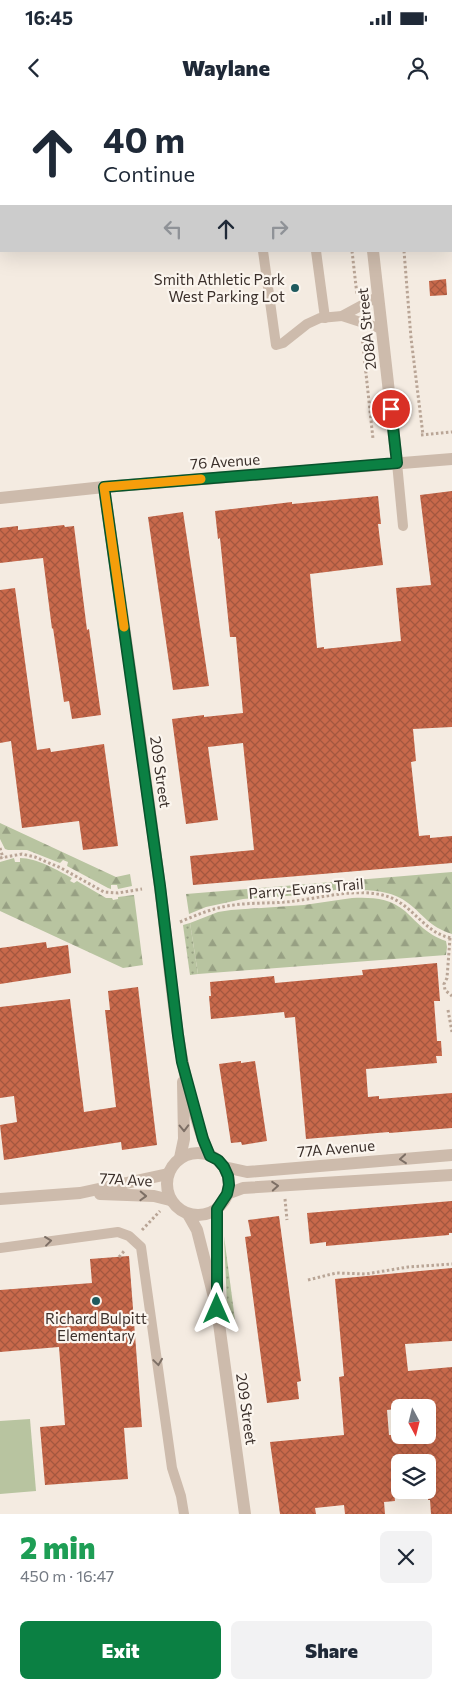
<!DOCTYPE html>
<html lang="en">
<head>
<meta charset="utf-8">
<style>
	:root { --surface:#fff; --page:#f2f2f3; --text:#1f2937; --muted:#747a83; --accent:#0b8043 }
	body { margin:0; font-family:Commissioner,sans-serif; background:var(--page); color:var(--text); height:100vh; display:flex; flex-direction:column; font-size:19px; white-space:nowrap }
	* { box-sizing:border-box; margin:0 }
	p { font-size:16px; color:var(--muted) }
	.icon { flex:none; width:28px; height:28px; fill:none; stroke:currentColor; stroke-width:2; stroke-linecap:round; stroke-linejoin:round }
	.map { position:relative; height:1414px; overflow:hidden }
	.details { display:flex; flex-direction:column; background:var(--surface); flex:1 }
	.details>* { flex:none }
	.hud { position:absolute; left:0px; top:0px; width:452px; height:152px; box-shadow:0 5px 20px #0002; background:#fff; color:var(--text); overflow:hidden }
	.needle { width:32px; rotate:173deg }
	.fabs { position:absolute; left:391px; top:1299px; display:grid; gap:10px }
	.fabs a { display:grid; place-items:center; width:45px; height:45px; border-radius:8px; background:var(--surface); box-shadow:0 5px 20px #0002; font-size:25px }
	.pin { position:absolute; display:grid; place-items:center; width:42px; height:42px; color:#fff; margin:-21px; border:2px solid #fff; border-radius:50%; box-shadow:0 1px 5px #0007 }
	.me { position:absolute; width:55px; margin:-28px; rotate:0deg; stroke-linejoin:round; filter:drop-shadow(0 0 4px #0008) }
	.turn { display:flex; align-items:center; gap:18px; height:105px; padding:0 20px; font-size:22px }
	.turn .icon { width:65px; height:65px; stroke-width:2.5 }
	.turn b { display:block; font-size:35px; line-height:42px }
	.lanes { display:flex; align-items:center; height:48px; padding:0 20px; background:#0003; justify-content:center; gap:25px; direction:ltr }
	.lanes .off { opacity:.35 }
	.round { display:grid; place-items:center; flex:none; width:52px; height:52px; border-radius:8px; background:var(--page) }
	.headline { display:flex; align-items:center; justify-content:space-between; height:85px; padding:0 20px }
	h1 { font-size:30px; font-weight:800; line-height:38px; color:#1e9e55 }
	.primary-button { display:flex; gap:10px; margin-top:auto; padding:10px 20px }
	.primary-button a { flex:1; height:58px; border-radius:8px; background:var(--accent); color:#fff; font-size:20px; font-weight:800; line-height:58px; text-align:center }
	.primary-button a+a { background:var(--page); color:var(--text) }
	.status { display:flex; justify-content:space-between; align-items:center; height:35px; padding:0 25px; background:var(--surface); direction:ltr }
	.status svg { height:14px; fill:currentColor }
	header { display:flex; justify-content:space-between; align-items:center; height:65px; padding:0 20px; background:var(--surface); font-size:22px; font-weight:800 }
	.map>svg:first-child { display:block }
	.grass { fill:url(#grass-dots) }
	.forest { fill:url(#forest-firs) }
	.park { fill:#b8c4a0 }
	.building { fill:url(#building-cross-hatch); fill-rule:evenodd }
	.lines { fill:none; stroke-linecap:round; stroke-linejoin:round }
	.path { stroke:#b9a596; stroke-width:3; stroke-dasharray:2.5 2.5; stroke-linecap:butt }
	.service { stroke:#cdbbac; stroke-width:10 }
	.tertiary { stroke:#cdbbac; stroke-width:12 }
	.oneway { stroke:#7d6f65 }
	.route-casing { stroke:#07532c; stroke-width:12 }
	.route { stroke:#0b8043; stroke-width:9 }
	.slow { stroke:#f59e0b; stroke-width:9 }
	.poi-dot { fill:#1f5a5e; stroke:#fbf5ee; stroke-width:2 }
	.labels { text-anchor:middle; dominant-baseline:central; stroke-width:4.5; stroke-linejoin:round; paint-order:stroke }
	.poi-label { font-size:15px; fill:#3b302b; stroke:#fbf5ee; text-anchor:end }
	.street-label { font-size:15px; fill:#3b302b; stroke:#fbf5ee }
</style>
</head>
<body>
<div class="status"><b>16:45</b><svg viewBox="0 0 49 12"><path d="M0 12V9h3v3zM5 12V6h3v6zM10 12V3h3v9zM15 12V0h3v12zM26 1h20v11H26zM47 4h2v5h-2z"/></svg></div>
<header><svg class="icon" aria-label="back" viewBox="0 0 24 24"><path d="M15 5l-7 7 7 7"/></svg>Waylane<svg class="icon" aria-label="person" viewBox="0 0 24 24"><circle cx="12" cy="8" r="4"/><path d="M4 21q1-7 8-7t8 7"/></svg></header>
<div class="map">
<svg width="452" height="1414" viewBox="0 0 452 1414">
	<defs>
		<pattern id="grass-dots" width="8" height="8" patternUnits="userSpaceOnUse" patternTransform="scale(1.25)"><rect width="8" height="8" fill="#b8c4a0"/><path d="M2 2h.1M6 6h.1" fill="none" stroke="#97a083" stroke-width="1.8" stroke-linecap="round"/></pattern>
		<pattern id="forest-firs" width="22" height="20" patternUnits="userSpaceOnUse" patternTransform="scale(1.25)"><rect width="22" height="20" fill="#b8c4a0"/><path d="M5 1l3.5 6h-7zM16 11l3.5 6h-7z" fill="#97a083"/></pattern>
		<pattern id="building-cross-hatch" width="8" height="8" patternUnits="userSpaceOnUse" patternTransform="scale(1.25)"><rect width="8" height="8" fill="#c8694b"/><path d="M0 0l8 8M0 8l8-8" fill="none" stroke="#a4573f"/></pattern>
	</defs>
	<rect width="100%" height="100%" fill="#f4ebe1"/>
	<g class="grass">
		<polygon points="190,823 198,874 190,875 183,825"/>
		<polygon points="224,1136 235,1220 228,1211 227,1206"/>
	</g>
	<g class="forest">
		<polygon points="0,723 116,777 130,774 132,786 118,789 117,785 111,785 111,789 108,788 67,766 68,762 63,760 60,763 27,750 8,750 5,749 0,739"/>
		<path d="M 14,758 L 15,762 L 20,762 L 20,758 C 37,758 57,770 72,778 L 70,781 L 74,783 L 77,781 L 101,795 L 106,798 L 112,798 L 113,800 L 118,799 L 118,797 L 134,795 L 143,865 L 123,868 L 0,811 L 0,762 Z"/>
		<path d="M 452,772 L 452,834 C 428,826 426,817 408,803 C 388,788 364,790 340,791 L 340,789 L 315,794 L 243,799 L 206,807 L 189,814 L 186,794 Z"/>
		<path d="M 352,798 C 371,797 390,798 405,811 C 419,824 426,834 446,841 L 447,847 L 446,855 L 198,874 L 190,823 L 218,812 L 231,810 L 304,805 Z"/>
	</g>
	<polygon class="park" points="30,1319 36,1391 0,1394 0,1321"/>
	<g class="building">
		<polygon points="446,179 447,195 430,196 429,181"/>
		<polygon points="452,391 452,627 413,629 416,661 411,662 419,736 430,735 430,738 452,736 452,763 193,785 190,756 254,750 243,643 208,647 218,720 186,724 172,619 204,615 204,617 243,613 236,537 230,537 220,438 218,439 215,411 292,402 292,404 378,396 381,424 378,424 383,465 310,474 317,548 324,547 324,549 401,541 396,488 431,485 420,395"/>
		<polygon points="183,412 209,586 173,590 148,417"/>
		<polygon points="64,425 65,427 74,426 87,530 89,529 101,615 72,619 69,601 64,602 53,528 52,529 43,458 0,463 0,428 18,426 18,430"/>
		<polygon points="15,488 37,650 50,648 51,652 104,644 118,746 83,750 79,721 22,728 11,641 0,643 0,490"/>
		<polygon points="46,842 47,848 68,845 71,873 0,884 0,848"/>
		<polygon points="437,863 440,901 434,901 437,941 441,941 442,956 436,956 437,963 366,969 368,997 379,996 379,999 452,993 452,1028 389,1033 389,1032 306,1039 295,917 285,918 284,912 211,919 209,896 211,896 210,882 274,876 275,883 363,875 362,870"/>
		<polygon points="138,887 157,1045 122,1050 121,1042 4,1060 0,1025 17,1022 14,996 0,998 0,907 70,899 84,1012 116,1007 105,910 110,910 108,891"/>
		<polygon points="241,961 241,963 255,961 267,1041 242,1045 241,1042 231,1043 219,964"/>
		<polygon points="452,1101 452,1133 449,1133 449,1135 326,1146 326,1142 310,1144 307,1113"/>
		<polygon points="279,1116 301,1281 297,1282 299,1299 267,1303 245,1137 251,1136 248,1120"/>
		<polygon points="129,1156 142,1327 124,1328 128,1379 45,1385 40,1327 65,1325 59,1247 0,1252 0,1190 92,1183 90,1159"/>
		<path d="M 452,1168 L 452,1241 L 405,1244 L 408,1271 L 452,1267 L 452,1414 L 431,1414 L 430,1400 L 428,1400 L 428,1362 L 391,1362 L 395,1401 L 384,1402 L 385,1414 L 345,1414 L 344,1405 L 315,1408 L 316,1414 L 280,1414 L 270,1342 L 344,1335 L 339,1277 L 344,1276 L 335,1179 ZM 394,1308 L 428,1308 L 428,1335 L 389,1335 L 387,1310 L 395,1309 Z"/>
	</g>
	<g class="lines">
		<g class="path">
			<polyline points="311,0 311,1"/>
			<polyline points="334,0 335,1"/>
			<polyline points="388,0 388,1"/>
			<polyline points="352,151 357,195"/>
			<polyline points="404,151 411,238 423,335"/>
			<polyline points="362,236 373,339"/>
			<polyline points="421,335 452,332"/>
			<polyline points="0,748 3,758"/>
			<polyline points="0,758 22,754 35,757 61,768 104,792 118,793 142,789"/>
			<path d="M 180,822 C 196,815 211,809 227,806 C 250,802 273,804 295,801 C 325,797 360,787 389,797 C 414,806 425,834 452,838"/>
			<polyline points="450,838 447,878 444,884 445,890 452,896"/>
			<polyline points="448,910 452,932"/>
			<polyline points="285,1099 287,1120"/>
			<polyline points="142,1130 160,1111"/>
			<polyline points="119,1157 125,1150"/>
			<polyline points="308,1180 336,1173 366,1174 408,1167 452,1164"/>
		</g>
		<g class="service">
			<polyline points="263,151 276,245 283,243 307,224 320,218 342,216 379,196"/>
			<polyline points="316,151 325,218"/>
			<polyline points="342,216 382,229"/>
			<polyline points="397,363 403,426"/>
			<polyline points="0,1148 118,1132 129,1136 141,1147 172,1368 181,1396 184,1414"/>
		</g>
		<g class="tertiary">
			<polyline points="355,0 355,1"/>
			<polyline points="373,151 397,363"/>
			<path d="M 104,387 C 123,521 143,654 160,788 C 172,877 175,971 209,1055"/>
			<polyline points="0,398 104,387 452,359"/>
			<circle cx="198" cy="1084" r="31"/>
			<polyline points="180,1058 184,1039 183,982"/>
			<polyline points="224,1067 247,1072 452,1055"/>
			<polyline points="100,1094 154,1096 170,1100"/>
			<polyline points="227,1094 243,1088 452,1075"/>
			<polyline points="0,1099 80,1093 168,1074"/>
			<polyline points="217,1109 217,1189"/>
			<polyline points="188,1114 197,1130 217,1209 245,1414"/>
		</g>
	</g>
	<defs><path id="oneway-chevron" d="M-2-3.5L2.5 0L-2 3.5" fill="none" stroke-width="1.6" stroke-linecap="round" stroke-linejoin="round" transform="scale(1.25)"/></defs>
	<g class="oneway">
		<use href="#oneway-chevron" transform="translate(184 1028) rotate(89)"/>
		<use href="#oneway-chevron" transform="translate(403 1059) rotate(175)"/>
		<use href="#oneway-chevron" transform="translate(275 1086) rotate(-4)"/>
		<use href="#oneway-chevron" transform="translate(143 1096) rotate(2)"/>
		<use href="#oneway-chevron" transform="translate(48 1141) rotate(-7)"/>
		<use href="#oneway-chevron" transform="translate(158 1262) rotate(82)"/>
	</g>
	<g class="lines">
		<g class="route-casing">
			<polyline id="route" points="217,1209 217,1109 227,1094 229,1085 228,1076 224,1067 218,1060 210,1056 203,1039 182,962 178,935 160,786 104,387 397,363 391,309"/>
		</g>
		<use href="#route" class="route"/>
		<polyline class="slow" points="124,527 104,387 201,379"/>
	</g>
	<g class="poi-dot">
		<circle cx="295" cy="188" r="5"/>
		<circle cx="96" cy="1201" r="5"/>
	</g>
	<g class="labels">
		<g class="poi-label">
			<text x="285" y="179">Smith Athletic Park<tspan x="285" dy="17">West Parking Lot</tspan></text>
			<text x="96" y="1218" text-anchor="middle">Richard Bulpitt<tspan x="96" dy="17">Elementary</tspan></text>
		</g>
		<g class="street-label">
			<text transform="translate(366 229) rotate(-96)">208A Street</text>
			<text transform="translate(225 361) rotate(-4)">76 Avenue</text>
			<text transform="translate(161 672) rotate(82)">209 Street</text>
			<text transform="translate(306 788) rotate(-5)">Parry-Evans Trail</text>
			<text transform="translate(336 1048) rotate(-5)">77A Avenue</text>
			<text transform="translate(126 1079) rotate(3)">77A Ave</text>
			<text transform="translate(247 1309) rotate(82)">209 Street</text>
		</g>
	</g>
</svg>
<div class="fabs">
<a><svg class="needle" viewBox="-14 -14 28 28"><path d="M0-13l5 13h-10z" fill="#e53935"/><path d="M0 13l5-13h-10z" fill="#747a83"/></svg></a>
<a><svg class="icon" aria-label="layers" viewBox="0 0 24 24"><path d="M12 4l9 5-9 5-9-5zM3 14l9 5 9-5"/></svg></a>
</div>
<div class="pin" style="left:391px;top:309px;background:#d93025"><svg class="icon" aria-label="arrive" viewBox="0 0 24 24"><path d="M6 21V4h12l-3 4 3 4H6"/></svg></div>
<svg class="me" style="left:217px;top:1209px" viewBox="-20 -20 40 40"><path d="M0-17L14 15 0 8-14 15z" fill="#0b8043" stroke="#fff" stroke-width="4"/></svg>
<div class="hud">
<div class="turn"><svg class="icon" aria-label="ahead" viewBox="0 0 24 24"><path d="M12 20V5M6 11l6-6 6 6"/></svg><div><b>40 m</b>Continue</div></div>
<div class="lanes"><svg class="icon off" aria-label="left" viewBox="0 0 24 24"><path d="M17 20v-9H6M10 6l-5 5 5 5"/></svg><svg class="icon" aria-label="ahead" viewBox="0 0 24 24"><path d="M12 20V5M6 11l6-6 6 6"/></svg><svg class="icon off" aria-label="right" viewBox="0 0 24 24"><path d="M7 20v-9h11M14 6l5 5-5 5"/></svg></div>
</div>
</div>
<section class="details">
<div class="headline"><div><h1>2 min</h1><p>450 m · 16:47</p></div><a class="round"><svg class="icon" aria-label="close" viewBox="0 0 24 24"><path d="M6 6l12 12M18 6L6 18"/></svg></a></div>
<div class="primary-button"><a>Exit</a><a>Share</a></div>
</section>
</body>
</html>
